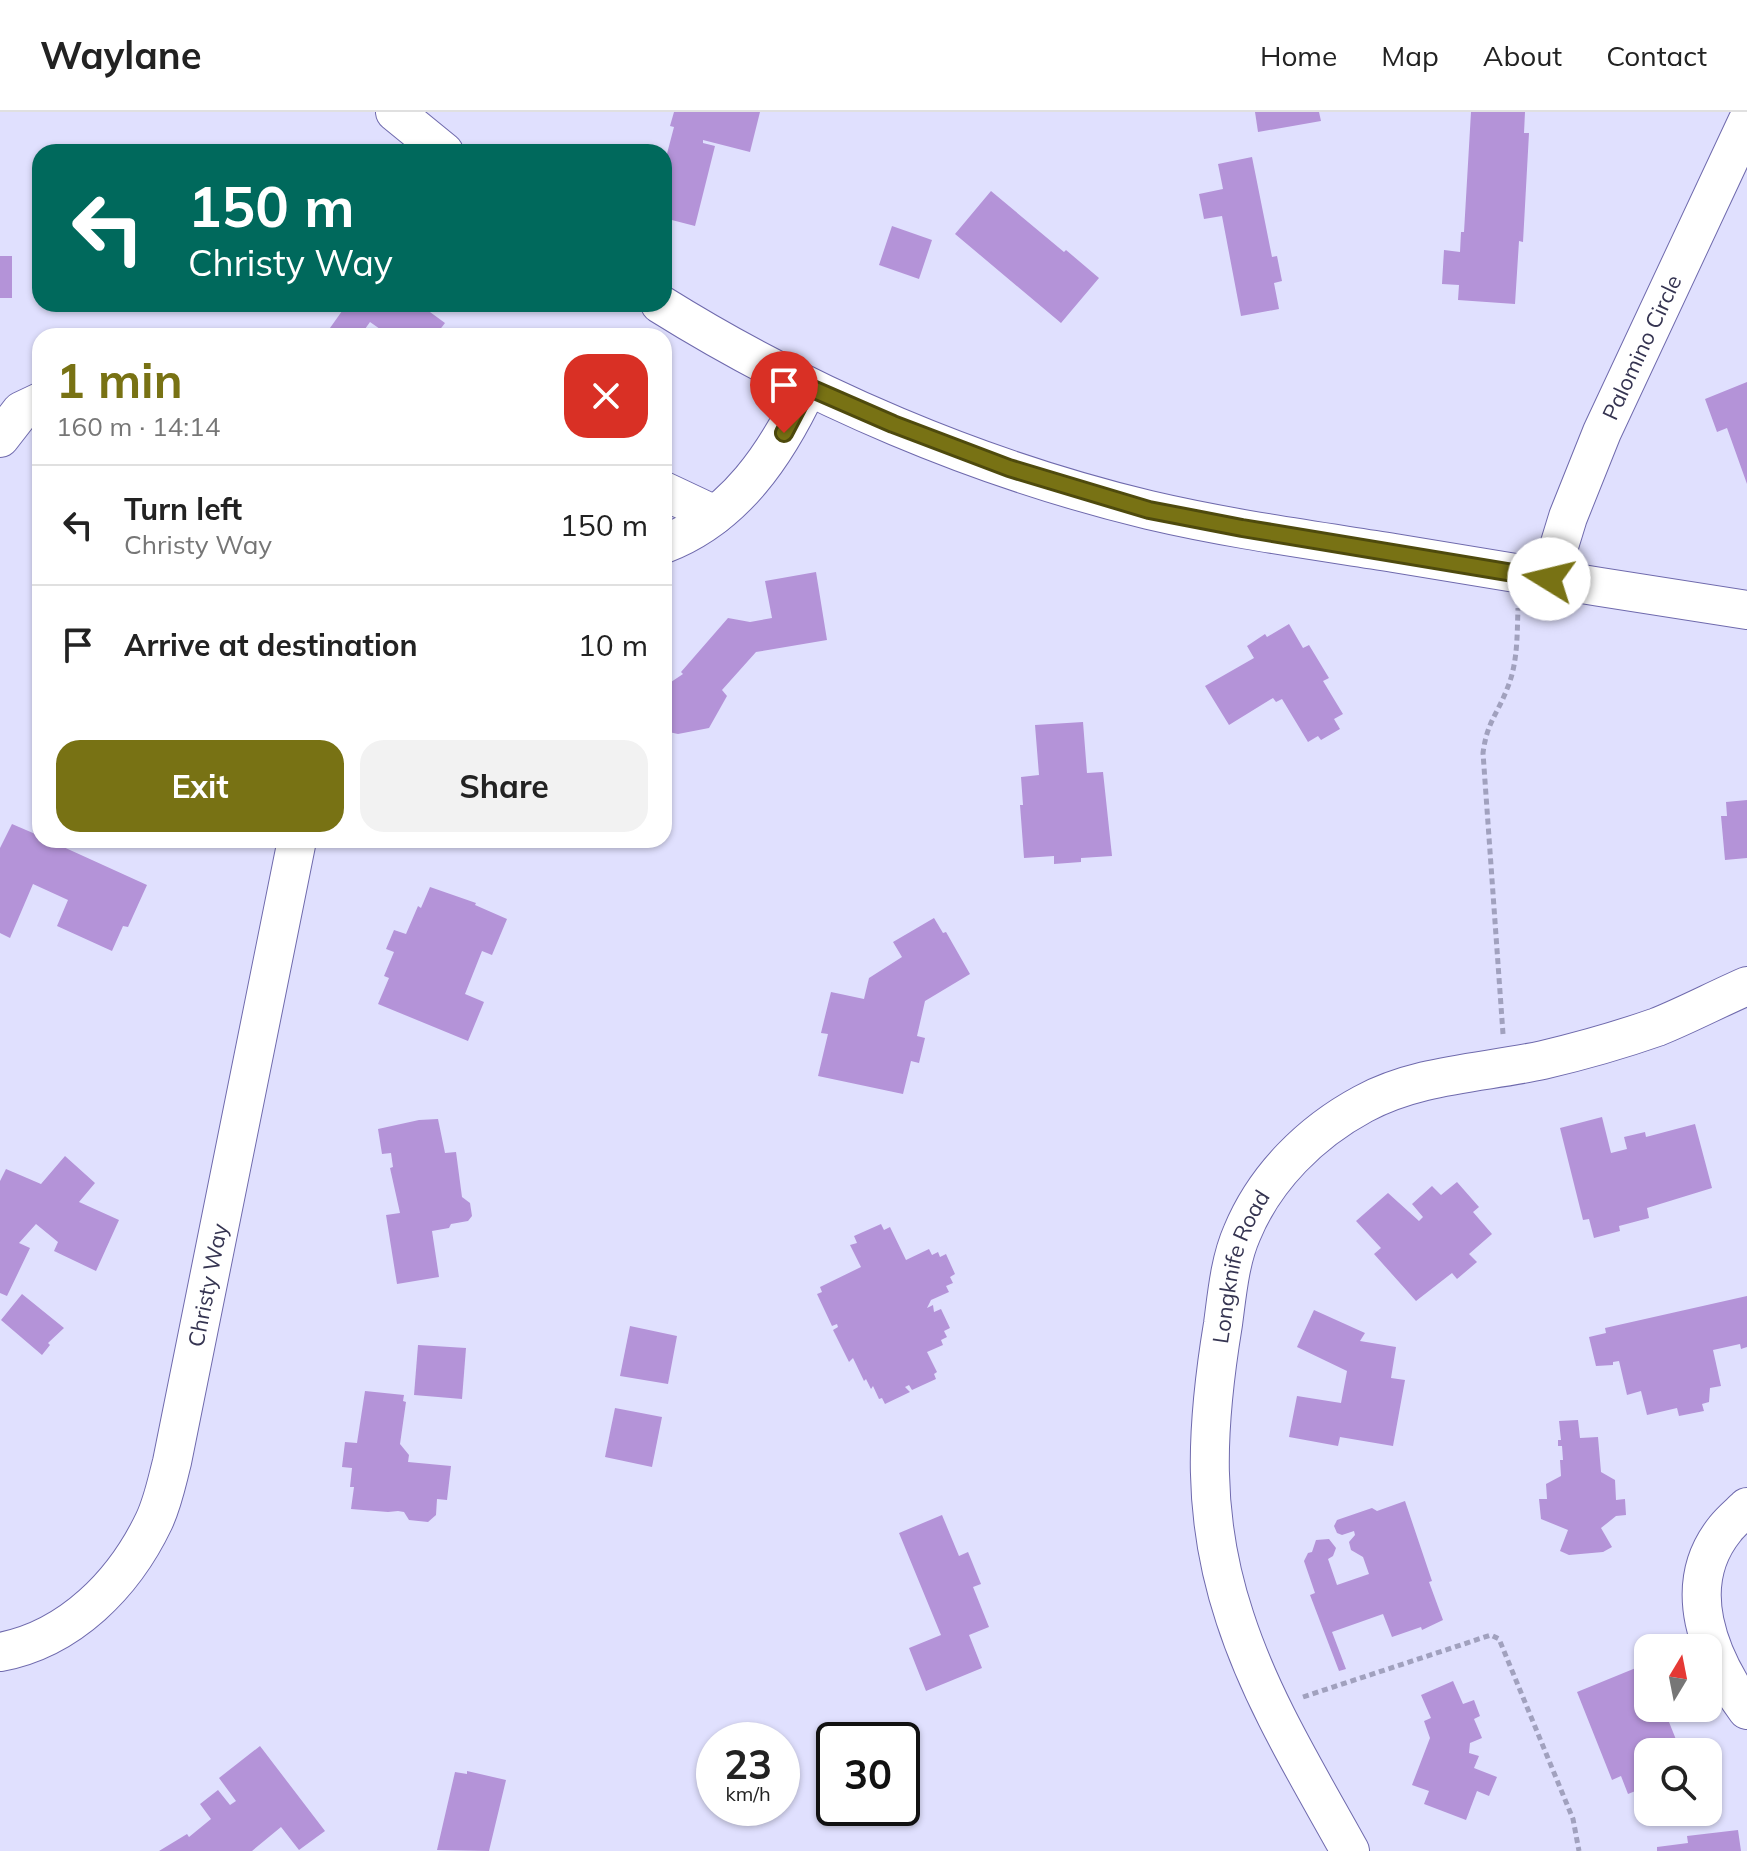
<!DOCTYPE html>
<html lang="en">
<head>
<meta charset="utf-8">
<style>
	:root { --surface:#fff; --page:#f2f2f2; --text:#222; --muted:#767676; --line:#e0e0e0; --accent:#787214 }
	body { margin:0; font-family:Mulish,sans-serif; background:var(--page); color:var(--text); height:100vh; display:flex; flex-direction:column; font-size:30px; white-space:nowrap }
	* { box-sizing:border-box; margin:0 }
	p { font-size:26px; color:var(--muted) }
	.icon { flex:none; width:44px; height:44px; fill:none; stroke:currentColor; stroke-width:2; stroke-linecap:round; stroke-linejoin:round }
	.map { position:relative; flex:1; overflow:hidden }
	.side { position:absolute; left:32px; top:216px; width:640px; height:520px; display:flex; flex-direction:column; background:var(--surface); border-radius:24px; box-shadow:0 2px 6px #0004 }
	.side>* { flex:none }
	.hud { position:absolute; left:32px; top:32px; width:640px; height:168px; border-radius:24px; box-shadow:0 2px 6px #0004; background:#00695c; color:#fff; overflow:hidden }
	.needle { width:52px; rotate:10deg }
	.controls { position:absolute; left:1634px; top:1522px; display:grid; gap:16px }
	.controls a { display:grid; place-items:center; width:88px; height:88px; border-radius:16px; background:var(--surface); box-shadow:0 2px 6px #0004; font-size:40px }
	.speed { position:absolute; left:696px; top:1610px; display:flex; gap:16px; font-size:40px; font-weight:700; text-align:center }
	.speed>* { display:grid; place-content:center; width:104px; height:104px; border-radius:50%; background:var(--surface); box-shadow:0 2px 6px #0004; line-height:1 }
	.speed small { font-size:20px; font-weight:400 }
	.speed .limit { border:4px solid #111; border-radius:12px; background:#fff; color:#111 }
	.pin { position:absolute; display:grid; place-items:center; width:68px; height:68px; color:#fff; margin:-82px -34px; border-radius:50% 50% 50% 0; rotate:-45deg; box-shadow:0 0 8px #0007 }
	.pin .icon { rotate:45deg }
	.me { position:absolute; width:88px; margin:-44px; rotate:279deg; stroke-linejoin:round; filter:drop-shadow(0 0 6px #0008) }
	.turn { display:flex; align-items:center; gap:28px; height:168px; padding:0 24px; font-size:36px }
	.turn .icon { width:104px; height:104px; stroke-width:2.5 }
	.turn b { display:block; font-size:56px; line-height:68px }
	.round { display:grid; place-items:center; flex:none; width:84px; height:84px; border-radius:24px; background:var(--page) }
	.summary { display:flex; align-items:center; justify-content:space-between; height:136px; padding:0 24px }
	h1 { font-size:48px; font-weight:700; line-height:60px; color:var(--accent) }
	.cta { display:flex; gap:16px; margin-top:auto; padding:16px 24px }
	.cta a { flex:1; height:92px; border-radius:24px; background:var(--accent); color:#fff; font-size:32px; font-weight:700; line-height:92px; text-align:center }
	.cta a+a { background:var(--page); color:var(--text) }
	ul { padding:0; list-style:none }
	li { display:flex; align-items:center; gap:24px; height:120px; padding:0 24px; border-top:2px solid var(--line) }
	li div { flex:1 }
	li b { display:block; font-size:30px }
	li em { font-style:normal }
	header { display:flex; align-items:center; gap:48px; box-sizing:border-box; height:112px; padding:0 40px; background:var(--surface); border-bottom:2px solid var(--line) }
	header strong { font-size:38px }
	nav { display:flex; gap:44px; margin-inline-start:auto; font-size:28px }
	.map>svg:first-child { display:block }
	.building { fill:#b493d8 }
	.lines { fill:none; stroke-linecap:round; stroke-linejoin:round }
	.minor-casing { stroke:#6f6aad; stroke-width:40 }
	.path { stroke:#a1a1be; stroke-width:5; stroke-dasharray:6 4; stroke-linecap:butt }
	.minor { stroke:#fff; stroke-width:38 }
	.route-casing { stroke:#4e4a0d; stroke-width:20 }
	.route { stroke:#787214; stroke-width:14 }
	.labels { text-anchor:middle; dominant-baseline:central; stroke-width:6; stroke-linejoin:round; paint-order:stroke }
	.street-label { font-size:22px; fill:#353451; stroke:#e0e0fe }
</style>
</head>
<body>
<header>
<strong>Waylane</strong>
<nav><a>Home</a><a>Map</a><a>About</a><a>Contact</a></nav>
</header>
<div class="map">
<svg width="1747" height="1739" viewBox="0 0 1747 1739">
	<rect width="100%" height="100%" fill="#e0e0fe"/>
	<g class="building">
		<polygon points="674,0 760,0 750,40 703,28 703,31 715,34 695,114 664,106 664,87 671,58 664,56 664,53 674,15 670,14"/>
		<polygon points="1255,0 1319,0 1321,9 1258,20"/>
		<polygon points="1471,0 1525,0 1524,21 1529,21 1523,130 1519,129 1515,192 1458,188 1459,173 1442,172 1444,138 1460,140 1461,120 1464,120"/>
		<polygon points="1252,45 1272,145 1277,144 1282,169 1274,171 1279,197 1241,204 1222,104 1204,107 1199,82 1223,77 1218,52"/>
		<polygon points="991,79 1064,140 1066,138 1099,166 1061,211 955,122"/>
		<polygon points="892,114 932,128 919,167 879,153"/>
		<rect x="0" y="144" width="12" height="42"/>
		<polygon points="347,192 419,192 445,211 435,224 390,224 370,210 360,224 341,224 330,216"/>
		<polygon points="1747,270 1747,372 1727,316 1717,320 1705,287"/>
		<polygon points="816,460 827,528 756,540 722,578 727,584 709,616 678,622 664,619 664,567 668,572 683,562 681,560 728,506 750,510 772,506 765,469"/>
		<polygon points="1289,512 1303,536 1309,533 1329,566 1323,569 1343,602 1334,607 1340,617 1321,628 1318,624 1308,630 1282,587 1276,590 1273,586 1229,613 1205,574 1254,546 1247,534 1265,522 1267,525"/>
		<polygon points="1083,610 1087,661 1103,660 1112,744 1081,746 1081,750 1054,752 1054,744 1024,746 1020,693 1023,693 1021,665 1039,663 1035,613"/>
		<polygon points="1747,688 1747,746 1725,748 1721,704 1727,704 1726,690"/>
		<polygon points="12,712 40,724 40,728 48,728 147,773 128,815 123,814 112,839 57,814 68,788 33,772 10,826 0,821 0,736"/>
		<polygon points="430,775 476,791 475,793 507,807 492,843 482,839 465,882 484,890 468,929 378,892 389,866 384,864 394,840 386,837 394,818 406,822 418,794 421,796"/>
		<polygon points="934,806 943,821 946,820 970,862 925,889 917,924 925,926 919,951 911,949 903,982 818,964 828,922 821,921 831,880 864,887 869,866 902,845 893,830"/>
		<polygon points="1602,1005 1611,1041 1627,1037 1624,1025 1645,1020 1646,1025 1695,1012 1712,1076 1647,1096 1649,1106 1619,1114 1620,1119 1594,1126 1589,1107 1583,1108 1560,1016"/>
		<polygon points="438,1007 445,1041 456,1040 462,1085 470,1091 472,1104 468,1109 451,1112 449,1116 432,1119 439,1165 397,1172 386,1103 400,1101 390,1056 393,1055 391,1041 382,1042 378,1017 419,1008"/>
		<polygon points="65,1044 95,1071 79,1090 119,1108 96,1159 54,1139 58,1130 36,1112 19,1131 30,1136 7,1184 0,1181 0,1069 6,1057 41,1072"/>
		<polygon points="1457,1070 1479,1095 1473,1100 1492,1122 1469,1142 1477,1150 1457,1167 1452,1161 1416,1189 1374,1142 1381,1136 1356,1109 1388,1081 1419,1109 1423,1105 1412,1092 1432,1074 1441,1083"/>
		<polygon points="881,1112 884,1118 890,1115 906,1148 929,1137 932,1143 938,1140 940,1145 946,1142 955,1162 950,1165 953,1171 946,1174 949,1180 931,1188 927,1196 933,1193 934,1200 941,1197 950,1216 944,1219 947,1225 941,1228 943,1233 927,1240 937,1260 934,1262 936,1267 912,1278 909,1273 905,1275 910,1280 885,1292 882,1286 879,1287 873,1274 871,1277 866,1267 864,1269 853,1246 849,1250 833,1218 838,1215 837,1212 832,1214 817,1182 822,1180 820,1175 861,1155 850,1133 857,1131 854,1124"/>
		<polygon points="22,1182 64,1216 48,1231 50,1233 42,1243 1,1208"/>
		<polygon points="1747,1184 1747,1235 1741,1237 1740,1232 1713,1238 1721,1274 1710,1276 1709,1290 1702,1292 1704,1299 1679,1304 1677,1296 1647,1303 1641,1279 1627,1283 1619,1249 1613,1250 1613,1253 1596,1254 1589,1225 1606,1221 1605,1216"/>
		<polygon points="1314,1198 1365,1221 1360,1229 1396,1235 1391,1266 1405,1268 1393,1334 1340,1325 1338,1334 1289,1325 1297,1284 1341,1291 1347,1259 1297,1235"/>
		<polygon points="630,1214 677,1224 668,1272 620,1264"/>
		<polygon points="418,1233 466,1236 462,1287 414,1283"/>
		<polygon points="365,1279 404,1283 403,1289 406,1290 400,1332 409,1343 408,1350 451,1354 447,1388 437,1387 436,1403 428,1410 409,1408 404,1400 398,1399 388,1400 351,1397 354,1375 350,1375 352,1356 342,1355 345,1330 357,1331"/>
		<polygon points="615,1296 662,1305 652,1355 605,1345"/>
		<polygon points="1578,1308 1580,1326 1598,1325 1601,1360 1615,1368 1616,1388 1625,1387 1626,1403 1616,1404 1601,1416 1612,1435 1603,1440 1569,1443 1560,1439 1568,1418 1541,1407 1539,1387 1547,1387 1546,1372 1561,1364 1560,1348 1563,1348 1562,1334 1558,1334 1558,1328 1561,1328 1559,1309"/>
		<polygon points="1405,1389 1432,1469 1429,1470 1443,1508 1422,1518 1421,1515 1392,1525 1383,1502 1332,1520 1346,1557 1339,1559 1310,1483 1315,1481 1304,1449 1308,1441 1312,1440 1316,1428 1329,1427 1336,1436 1333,1444 1328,1447 1337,1473 1369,1462 1363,1445 1351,1438 1349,1430 1355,1423 1354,1419 1342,1423 1337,1421 1334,1414 1337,1408 1372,1396 1377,1399"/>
		<polygon points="942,1403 959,1444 968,1440 981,1472 973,1475 989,1515 969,1523 982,1556 926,1579 909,1536 941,1523 899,1421"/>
		<polygon points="1648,1551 1648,1596 1675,1596 1665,1600 1681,1640 1648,1640 1648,1674 1628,1682 1621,1664 1612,1668 1577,1580"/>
		<polygon points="1453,1569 1463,1592 1474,1588 1480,1604 1474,1607 1482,1626 1470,1631 1469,1641 1479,1644 1474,1656 1497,1665 1489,1684 1477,1679 1466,1708 1424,1692 1429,1679 1412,1673 1430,1626 1424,1609 1431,1606 1421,1583"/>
		<polygon points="260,1634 325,1719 299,1738 281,1715 252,1739 159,1739 187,1722 189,1725 211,1707 200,1692 218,1678 230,1693 236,1689 219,1666"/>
		<polygon points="467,1659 506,1668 489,1739 437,1738 455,1660 467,1662"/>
		<polygon points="1738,1718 1741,1739 1657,1739 1657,1735 1688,1731 1687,1724"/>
	</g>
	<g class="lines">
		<g class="minor-casing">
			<g id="minor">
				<polyline points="395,0 444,40"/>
				<path d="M 660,192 C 809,285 979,357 1149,398 C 1230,417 1312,428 1394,441 C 1512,461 1629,480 1747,498"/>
				<polyline points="0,326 21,299 40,290"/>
				<polyline points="664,379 715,403"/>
				<path d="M 664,432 C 735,405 777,341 808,275"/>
				<path id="s1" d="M 1549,467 L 1568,405 L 1602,320 L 1747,10"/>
				<path d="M 1747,1395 C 1740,1402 1731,1409 1725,1417 C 1679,1474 1709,1546 1747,1598"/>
				<path id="s2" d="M 0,1540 C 70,1527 124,1472 154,1409 C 163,1390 167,1369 172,1350 L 297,728"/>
				<path id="s3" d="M 1350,1739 C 1308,1663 1262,1589 1235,1506 C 1201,1404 1206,1315 1223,1212 C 1227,1182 1230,1148 1242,1121 C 1265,1065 1311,1020 1363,992 C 1418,962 1483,961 1543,948 C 1581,939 1620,928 1657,915 C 1687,903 1717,887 1747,874"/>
			</g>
		</g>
		<g class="path">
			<path d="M 1503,922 L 1483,641 C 1487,610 1497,603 1507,577 C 1518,551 1517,523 1518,496"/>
			<polyline points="1303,1585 1491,1523 1499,1527 1573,1707 1579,1739"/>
		</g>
		<use href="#minor" class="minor"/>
	</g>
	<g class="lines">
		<g class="route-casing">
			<polyline id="route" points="784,321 808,275 893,312 1009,356 1149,398 1242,416 1549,467"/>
		</g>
		<use href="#route" class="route"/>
	</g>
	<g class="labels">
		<g class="street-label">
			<text stroke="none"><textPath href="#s1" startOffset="250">Palomino Circle</textPath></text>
			<text stroke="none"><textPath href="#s3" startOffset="618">Longknife Road</textPath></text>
			<text stroke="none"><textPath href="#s2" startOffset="452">Christy Way</textPath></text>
		</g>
	</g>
</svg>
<div class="controls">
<a><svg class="needle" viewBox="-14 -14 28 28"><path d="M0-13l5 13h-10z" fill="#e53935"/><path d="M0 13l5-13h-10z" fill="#767676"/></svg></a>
<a><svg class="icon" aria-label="search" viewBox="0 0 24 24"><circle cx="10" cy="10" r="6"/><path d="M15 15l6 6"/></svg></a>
</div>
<div class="speed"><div>23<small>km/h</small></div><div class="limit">30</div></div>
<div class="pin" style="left:784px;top:321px;background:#d93025"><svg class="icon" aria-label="arrive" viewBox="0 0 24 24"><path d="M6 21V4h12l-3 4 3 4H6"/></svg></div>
<svg class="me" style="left:1549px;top:467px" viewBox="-20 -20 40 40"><circle r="19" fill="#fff"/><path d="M0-13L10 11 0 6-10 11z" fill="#787214"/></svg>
<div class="hud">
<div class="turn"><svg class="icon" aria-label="left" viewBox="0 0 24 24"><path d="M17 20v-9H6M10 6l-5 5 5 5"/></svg><div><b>150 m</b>Christy Way</div></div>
</div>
<section class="side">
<div class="summary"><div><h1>1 min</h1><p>160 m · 14:14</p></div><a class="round" style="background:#d93025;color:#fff"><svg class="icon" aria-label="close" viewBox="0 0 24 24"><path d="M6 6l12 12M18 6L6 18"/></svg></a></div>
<ul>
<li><svg class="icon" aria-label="left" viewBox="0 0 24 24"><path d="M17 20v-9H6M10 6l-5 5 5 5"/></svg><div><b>Turn left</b><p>Christy Way</p></div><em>150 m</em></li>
<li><svg class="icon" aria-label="arrive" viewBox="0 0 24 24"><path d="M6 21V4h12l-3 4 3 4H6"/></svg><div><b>Arrive at destination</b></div><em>10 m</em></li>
</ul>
<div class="cta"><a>Exit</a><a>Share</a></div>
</section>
</div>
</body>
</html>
